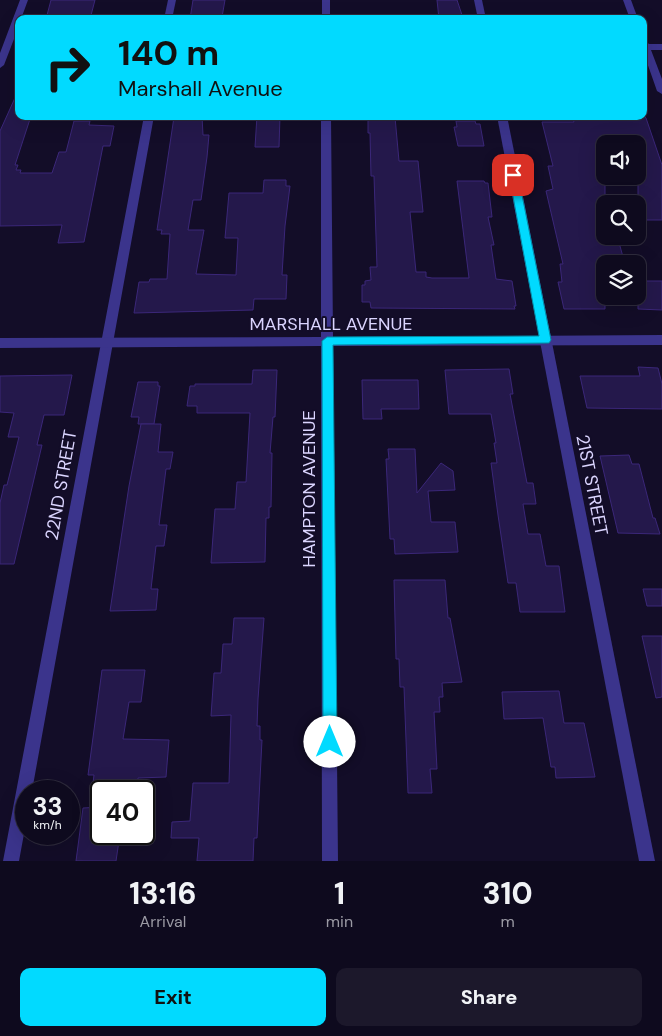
<!DOCTYPE html>
<html lang="en">
<head>
<meta charset="utf-8">
<style>
	:root { --surface:#0e0a1e; --page:#1c182b; --text:#f1f3f6; --muted:#9b9aa4; --line:#2e2b3c; --accent:#01daff }
	body { margin:0; font-family:"DM Sans",sans-serif; background:var(--page); color:var(--text); height:100vh; display:flex; flex-direction:column; font-size:19px; white-space:nowrap }
	* { box-sizing:border-box; margin:0 }
	p { font-size:16px; color:var(--muted) }
	.icon { flex:none; width:28px; height:28px; fill:none; stroke:currentColor; stroke-width:2; stroke-linecap:round; stroke-linejoin:round }
	.map { position:relative; height:861px; overflow:hidden }
	.drawer { display:flex; flex-direction:column; background:var(--surface); flex:1 }
	.drawer>* { flex:none }
	.top-card { position:absolute; left:15px; top:15px; width:632px; height:105px; border-radius:10px; box-shadow:0 5px 20px #0002,0 0 0 1px var(--line); background:#01daff; color:#111; overflow:hidden }
	.buttons { position:absolute; left:596px; top:135px; display:grid; gap:10px }
	.buttons a { display:grid; place-items:center; width:50px; height:50px; border-radius:10px; background:var(--surface); box-shadow:0 5px 20px #0002,0 0 0 1px var(--line); font-size:25px }
	.speed { position:absolute; left:15px; top:780px; display:flex; gap:10px; font-size:25px; font-weight:700; text-align:center }
	.speed>* { display:grid; place-content:center; width:65px; height:65px; border-radius:50%; background:var(--surface); box-shadow:0 5px 20px #0002,0 0 0 1px var(--line); line-height:1 }
	.speed small { font-size:12px; font-weight:400 }
	.speed .limit { border:2px solid #111; border-radius:8px; background:#fff; color:#111 }
	.pin { position:absolute; display:grid; place-items:center; width:42px; height:42px; color:#fff; margin:-21px; border-radius:10px; box-shadow:0 2px 8px #0006 }
	.me { position:absolute; width:55px; margin:-28px; rotate:0deg; stroke-linejoin:round; filter:drop-shadow(0 0 4px #0008) }
	.turn { display:flex; align-items:center; gap:18px; height:105px; padding:0 20px; font-size:22px }
	.turn .icon { width:65px; height:65px; stroke-width:2.5 }
	.turn b { display:block; font-size:35px; line-height:42px }
	.eta { display:flex; justify-content:space-evenly; align-items:center; height:85px; text-align:center }
	.eta b { font-size:30px; font-weight:800; line-height:35px }
	.primary-button { display:flex; gap:10px; margin-top:auto; padding:10px 20px }
	.primary-button a { flex:1; height:58px; border-radius:10px; background:var(--accent); color:#111; font-size:20px; font-weight:800; line-height:58px; text-align:center }
	.primary-button a+a { background:var(--page); color:var(--text) }
	.map>svg:first-child { display:block }
	.building { fill:#24184b; stroke:#3b2779 }
	.lines { fill:none; stroke-linecap:round; stroke-linejoin:round }
	.minor { fill:#3b348c; fill-rule:evenodd }
	.tertiary { fill:#3b348c; fill-rule:evenodd }
	.route { fill:#01daff; stroke:#018ea6 }
	.labels { text-anchor:middle; dominant-baseline:central; stroke-width:4; stroke-linejoin:round; paint-order:stroke }
	.street-label { font-size:18px; fill:#dbd5ff; stroke:#130d28 }
</style>
</head>
<body>
<div class="map">
<svg width="662" height="861" viewBox="0 0 662 861">
	<rect width="100%" height="100%" fill="#130d28"/>
	<g class="building">
		<polygon points="51,0 95,0 90,19 46,19"/>
		<polygon points="193,0 225,0 222,17 219,19 190,19"/>
		<polygon points="437,0 457,0 463,18 439,19"/>
		<polygon points="19,89 19,116 31,116 15,165 18,165 16,170 21,170 20,173 52,173 59,152 66,152 74,121 90,121 89,125 114,126 110,146 103,146 84,242 58,243 62,225 0,226 0,131"/>
		<polygon points="202,116 203,135 209,135 207,157 201,200 193,200 188,230 204,230 196,274 236,275 238,238 225,238 229,193 263,193 264,180 286,180 286,186 290,186 285,226 282,275 287,275 286,299 254,299 253,310 134,313 139,282 149,282 150,279 167,279 170,234 161,234 162,230 157,230 174,117"/>
		<polygon points="257,116 280,116 279,147 255,147"/>
		<polygon points="572,116 638,118 638,116 644,116 646,118 662,165 662,220 638,220 638,144 605,144 605,239 618,239 625,264 605,264 605,309 564,309 558,282 562,282 560,264 563,264 546,191 553,189 548,166 553,166 542,122 574,122"/>
		<polygon points="368,117 395,117 399,161 418,161 423,212 410,212 416,272 426,272 426,277 432,278 469,278 457,181 484,181 485,183 488,183 492,217 488,217 494,245 491,245 496,279 512,281 516,306 514,306 515,309 371,308 370,302 362,302 362,285 365,285 365,281 371,280 370,267 377,267 374,176 371,176 370,133 368,133"/>
		<polygon points="456,121 475,121 476,124 480,124 484,146 458,146 454,127 457,127"/>
		<polygon points="638,281 662,281 662,310 638,309"/>
		<polygon points="638,367 658,368 662,384 662,409 587,408 580,376 640,376"/>
		<polygon points="509,369 513,394 510,394 527,483 533,483 536,504 523,504 528,534 540,534 546,566 559,566 565,612 520,612 516,583 508,583 498,515 491,463 497,463 494,443 496,443 491,414 449,414 445,370"/>
		<polygon points="253,370 277,370 275,417 273,417 270,453 272,453 271,507 269,507 269,518 266,518 265,562 211,563 215,509 235,509 237,482 246,482 250,413 197,413 197,406 187,406 190,386 195,386 195,384 252,384"/>
		<polygon points="72,375 64,415 44,415 37,445 42,445 14,564 0,564 0,503 4,485 7,485 19,437 8,437 14,413 0,412 0,376"/>
		<polygon points="362,380 418,380 419,409 381,409 382,419 363,419"/>
		<polygon points="138,382 158,382 158,386 160,386 154,424 138,424 139,417 131,417"/>
		<polygon points="141,424 161,424 158,452 173,452 170,469 166,469 159,525 167,525 164,546 156,546 151,589 158,589 156,610 110,611 129,486"/>
		<polygon points="388,449 415,449 417,493 441,463 453,471 455,490 428,491 431,522 455,522 458,552 395,554 394,539 390,539 386,459 389,459"/>
		<polygon points="629,455 632,464 639,464 653,518 655,518 660,534 618,533 600,456"/>
		<polygon points="394,580 445,580 448,618 450,618 462,682 442,683 443,697 439,697 440,712 434,712 437,769 430,769 432,793 408,793 404,687 400,687 399,659 396,659"/>
		<polygon points="643,589 662,589 662,606 647,606"/>
		<polygon points="234,618 264,618 258,699 257,726 260,726 260,740 262,740 257,838 254,838 253,861 197,861 199,838 171,838 172,822 190,821 193,783 229,783 231,715 211,716 214,673 221,673 223,644 232,644"/>
		<polygon points="642,636 662,636 662,697 656,698"/>
		<polygon points="102,670 145,670 141,702 129,702 123,739 169,740 166,777 138,778 137,791 92,791 94,775 88,775"/>
		<polygon points="559,691 564,723 584,723 595,777 556,778 555,767 551,767 543,718 504,719 502,692"/>
		<polygon points="101,807 101,834 120,834 116,861 76,861 83,808"/>
	</g>
	<g class="lines">
		<g class="minor">
			<polygon points="20,0 28,0 21,19 19,19 19,26 4,65 0,68 0,53"/>
			<polygon points="168,0 176,0 172,19 164,19"/>
			<polygon points="474,0 482,0 486,19 478,19"/>
			<polygon points="623,0 631,0 638,19 630,19"/>
			<polygon points="644,40 649,44 662,44 662,50 651,50 662,79 662,94 657,91 644,54"/>
			<polygon points="144,116 154,116 32,791 26,791 26,823 19,861 3,861"/>
			<polygon points="497,116 507,116 655,861 639,861"/>
		</g>
		<g class="tertiary">
			<rect x="322" y="0" width="8" height="19"/>
			<polygon points="321,116 331,116 333,337 662,335 662,345 333,346 338,861 322,861 321,346 0,348 0,338 321,337"/>
		</g>
	</g>
	<polygon class="route" points="513,172 518,175 551,340 549,343 333,345 337,742 335,747 330,749 325,747 323,742 322,341 327,337 539,336 509,175"/>
	<g class="labels">
		<g class="street-label">
			<text x="331" y="324">MARSHALL AVENUE</text>
			<text transform="translate(61 485) rotate(-80)">22ND STREET</text>
			<text transform="translate(592 485) rotate(79)">21ST STREET</text>
			<text transform="translate(309 489) rotate(-90)">HAMPTON AVENUE</text>
		</g>
	</g>
</svg>
<div class="buttons">
<a><svg class="icon" aria-label="sound" viewBox="0 0 24 24"><path d="M4 9h4l5-4v14l-5-4H4zM17 9q2 3 0 6"/></svg></a>
<a><svg class="icon" aria-label="search" viewBox="0 0 24 24"><circle cx="10" cy="10" r="6"/><path d="M15 15l6 6"/></svg></a>
<a><svg class="icon" aria-label="layers" viewBox="0 0 24 24"><path d="M12 4l9 5-9 5-9-5zM3 14l9 5 9-5"/></svg></a>
</div>
<div class="speed"><div>33<small>km/h</small></div><div class="limit">40</div></div>
<div class="pin" style="left:513px;top:175px;background:#d93025"><svg class="icon" aria-label="arrive" viewBox="0 0 24 24"><path d="M6 21V4h12l-3 4 3 4H6"/></svg></div>
<svg class="me" style="left:330px;top:742px" viewBox="-20 -20 40 40"><circle r="19" fill="#fff"/><path d="M0-13L10 11 0 6-10 11z" fill="#01daff"/></svg>
<div class="top-card">
<div class="turn"><svg class="icon" aria-label="right" viewBox="0 0 24 24"><path d="M7 20v-9h11M14 6l5 5-5 5"/></svg><div><b>140 m</b>Marshall Avenue</div></div>
</div>
</div>
<section class="drawer">
<div class="eta">
<div><b>13:16</b><p>Arrival</p></div>
<div><b>1</b><p>min</p></div>
<div><b>310</b><p>m</p></div>
</div>
<div class="primary-button"><a>Exit</a><a>Share</a></div>
</section>
</body>
</html>
